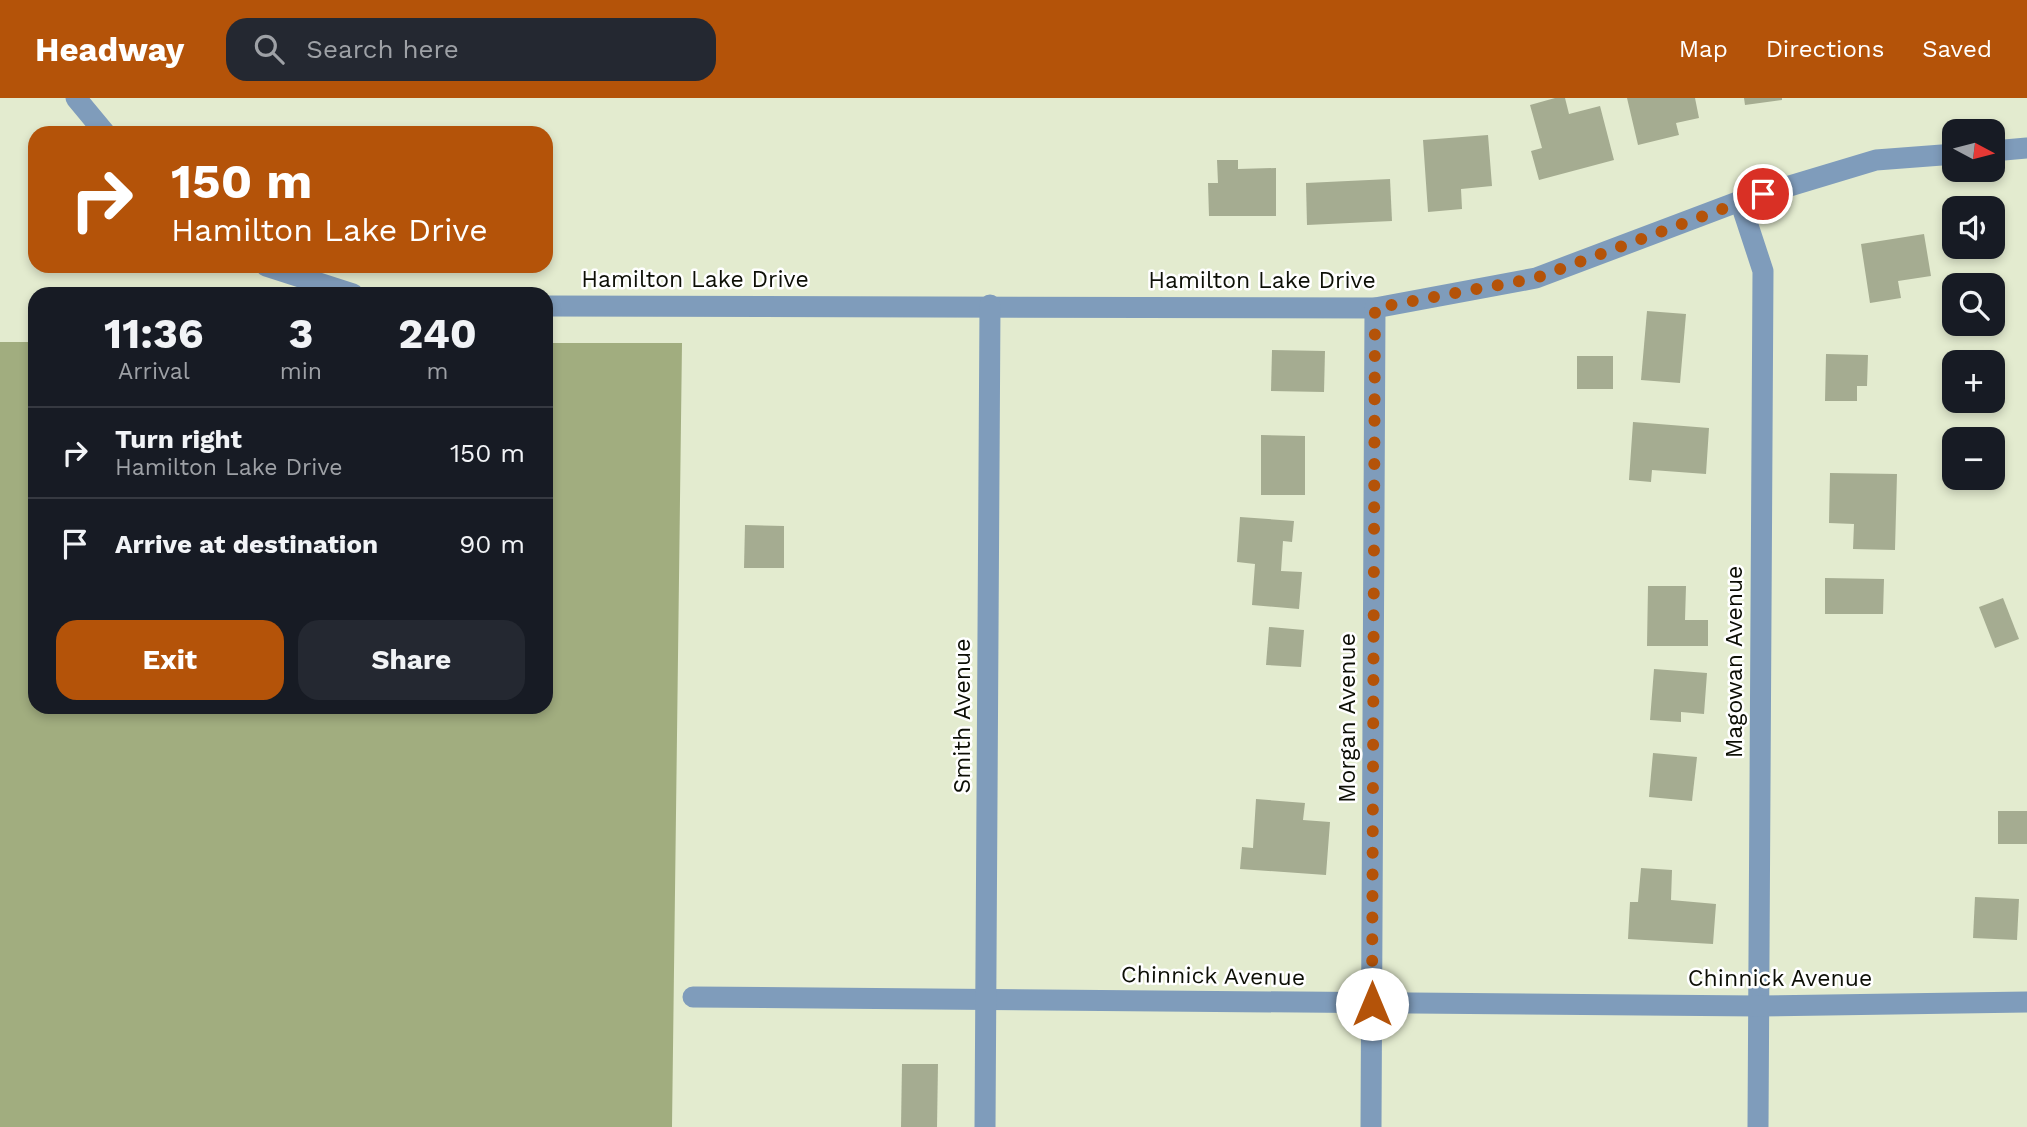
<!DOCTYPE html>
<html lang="en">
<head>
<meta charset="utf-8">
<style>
	:root { --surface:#171b24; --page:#242831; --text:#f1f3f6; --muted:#9ea1a6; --line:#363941; --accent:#b45309 }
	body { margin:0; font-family:"Work Sans",sans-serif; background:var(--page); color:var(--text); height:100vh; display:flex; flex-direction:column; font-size:26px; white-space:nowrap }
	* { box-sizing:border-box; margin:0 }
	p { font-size:23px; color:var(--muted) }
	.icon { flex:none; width:38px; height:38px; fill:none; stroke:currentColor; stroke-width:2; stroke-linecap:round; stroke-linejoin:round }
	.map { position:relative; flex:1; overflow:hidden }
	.side { position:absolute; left:28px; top:189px; width:525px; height:427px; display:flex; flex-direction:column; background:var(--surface); border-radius:21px; box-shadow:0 4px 10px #0003 }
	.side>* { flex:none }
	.banner { position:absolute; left:28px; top:28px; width:525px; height:147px; border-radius:21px; box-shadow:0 4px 10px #0003; background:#b45309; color:#fff; overflow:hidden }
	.needle { width:46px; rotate:97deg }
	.controls { position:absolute; left:1942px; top:21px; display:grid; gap:14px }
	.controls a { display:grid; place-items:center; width:63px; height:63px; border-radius:14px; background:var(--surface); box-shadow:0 4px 10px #0003; font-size:35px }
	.pin { position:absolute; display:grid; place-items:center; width:60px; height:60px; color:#fff; margin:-30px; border:4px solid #fff; border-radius:50%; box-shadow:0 2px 7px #0007 }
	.me { position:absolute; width:77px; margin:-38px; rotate:0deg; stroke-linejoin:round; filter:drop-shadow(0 0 5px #0008) }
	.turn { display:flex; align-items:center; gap:24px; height:147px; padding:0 28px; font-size:32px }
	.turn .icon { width:91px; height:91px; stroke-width:2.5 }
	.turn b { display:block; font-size:49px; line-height:60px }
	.eta { display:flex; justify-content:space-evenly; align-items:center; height:119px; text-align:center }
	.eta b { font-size:42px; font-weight:700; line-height:49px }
	.button { display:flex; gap:14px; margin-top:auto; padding:14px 28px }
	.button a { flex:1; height:80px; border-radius:21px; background:var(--accent); color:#fff; font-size:28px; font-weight:700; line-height:80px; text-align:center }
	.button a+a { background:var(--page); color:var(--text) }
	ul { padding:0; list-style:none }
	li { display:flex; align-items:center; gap:21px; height:91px; padding:0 28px; border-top:2px solid var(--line) }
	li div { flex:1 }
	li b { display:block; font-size:26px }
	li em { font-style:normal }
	header { display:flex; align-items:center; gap:42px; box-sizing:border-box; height:98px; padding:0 35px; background:var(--accent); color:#fff }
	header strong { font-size:33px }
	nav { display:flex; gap:38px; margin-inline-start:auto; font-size:24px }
	.search { width:490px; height:63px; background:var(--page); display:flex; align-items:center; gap:18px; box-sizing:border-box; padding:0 24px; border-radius:21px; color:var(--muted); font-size:26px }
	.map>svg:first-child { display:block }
	.forest { fill:#a1ad7f }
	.building { fill:#a5ac91 }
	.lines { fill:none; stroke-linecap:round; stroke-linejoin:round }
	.street { stroke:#7f9cbb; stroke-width:21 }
	.route { stroke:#b45309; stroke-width:12; stroke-dasharray:0 21.6 }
	.labels { text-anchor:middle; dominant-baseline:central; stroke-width:5; stroke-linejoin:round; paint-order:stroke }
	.street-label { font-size:23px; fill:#0d0f06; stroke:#fff }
</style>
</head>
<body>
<header>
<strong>Headway</strong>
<div class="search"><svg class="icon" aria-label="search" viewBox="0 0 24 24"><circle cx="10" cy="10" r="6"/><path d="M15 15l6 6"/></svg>Search here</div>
<nav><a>Map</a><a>Directions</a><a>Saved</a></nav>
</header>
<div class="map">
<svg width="2027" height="1029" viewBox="0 0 2027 1029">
	<rect width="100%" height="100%" fill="#e3ebcf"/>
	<polygon class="forest" points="0,244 35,244 35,609 546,609 546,245 682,245 672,1029 0,1029"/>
	<g class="building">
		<polygon points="1555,0 1565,0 1569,16 1600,8 1614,62 1539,82 1531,53 1542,50 1530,7"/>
		<polygon points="1627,0 1695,0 1699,20 1676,25 1679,37 1638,47"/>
		<polygon points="1744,0 1782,0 1782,2 1745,7"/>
		<polygon points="1488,37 1492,88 1461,91 1462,111 1428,114 1423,42"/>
		<polygon points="1217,62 1238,62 1238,71 1276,70 1276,118 1209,118 1208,85 1218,85"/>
		<polygon points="1390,81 1392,123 1307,127 1306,85"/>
		<polygon points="1924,136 1931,178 1898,183 1901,200 1870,205 1861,146"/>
		<polygon points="1647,213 1686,216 1680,285 1641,282"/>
		<polygon points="1272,252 1325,253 1324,294 1271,293"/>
		<polygon points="1826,256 1868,257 1867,288 1857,288 1857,303 1825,303"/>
		<rect x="1577" y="258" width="36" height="33"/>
		<polygon points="1633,324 1709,330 1706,376 1652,372 1651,384 1629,382"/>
		<polygon points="1261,337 1305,338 1305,397 1261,397"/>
		<polygon points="1830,375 1897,376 1895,452 1853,451 1854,426 1829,425"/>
		<polygon points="1240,419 1294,423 1292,444 1283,443 1281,473 1302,474 1299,511 1252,507 1255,466 1237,464"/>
		<polygon points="745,427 784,428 784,470 744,470"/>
		<polygon points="1825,480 1884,481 1883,516 1825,516"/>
		<polygon points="1648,488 1686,488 1685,522 1708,522 1708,548 1647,548"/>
		<polygon points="2003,500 2019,541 1995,550 1979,509"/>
		<polygon points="1269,529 1304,532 1301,569 1266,567"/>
		<polygon points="1654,571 1707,575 1704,616 1681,614 1681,624 1650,622"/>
		<polygon points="1653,655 1697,659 1692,703 1649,699"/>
		<polygon points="1256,701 1305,705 1303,722 1330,724 1326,777 1240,771 1242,749 1253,750"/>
		<rect x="1998" y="713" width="29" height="33"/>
		<polygon points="1641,770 1672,772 1671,802 1716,806 1713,846 1628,841 1630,804 1638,804"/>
		<polygon points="1975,799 2019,801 2017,842 1973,840"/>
		<polygon points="902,966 938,966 937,1029 901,1029"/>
	</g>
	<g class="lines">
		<g class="street">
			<polyline points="76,0 105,35"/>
			<polyline points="1993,53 2027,50"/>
			<polyline points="1740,103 1763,173 1758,1029"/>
			<polyline points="266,168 353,196"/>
			<polyline points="546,208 1375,210 1536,180 1740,103 1876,62 1955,56"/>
			<polyline points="693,899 1759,908 2027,904"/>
			<polyline points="985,1029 990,207"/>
			<polyline points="1371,1029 1375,210"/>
		</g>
	</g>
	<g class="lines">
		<polyline class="route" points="1372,906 1375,210 1536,180 1763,96"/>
	</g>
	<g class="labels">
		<g class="street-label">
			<text x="695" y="181">Hamilton Lake Drive</text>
			<text x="1262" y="182">Hamilton Lake Drive</text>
			<text transform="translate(1734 564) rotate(-90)">Magowan Avenue</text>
			<text transform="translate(962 618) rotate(-90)">Smith Avenue</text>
			<text transform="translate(1347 620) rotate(-90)">Morgan Avenue</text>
			<text transform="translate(1213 878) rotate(1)">Chinnick Avenue</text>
			<text x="1780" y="880">Chinnick Avenue</text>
		</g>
	</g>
</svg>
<div class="controls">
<a><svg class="needle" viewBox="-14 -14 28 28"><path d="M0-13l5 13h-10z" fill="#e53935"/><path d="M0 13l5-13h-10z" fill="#9ea1a6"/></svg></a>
<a><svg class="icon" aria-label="sound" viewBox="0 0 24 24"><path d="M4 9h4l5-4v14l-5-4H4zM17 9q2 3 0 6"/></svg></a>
<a><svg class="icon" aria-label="search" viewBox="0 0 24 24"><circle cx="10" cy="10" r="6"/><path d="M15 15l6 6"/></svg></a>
<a>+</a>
<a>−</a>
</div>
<div class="pin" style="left:1763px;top:96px;background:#d93025"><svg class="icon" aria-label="arrive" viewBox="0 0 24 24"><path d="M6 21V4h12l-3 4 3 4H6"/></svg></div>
<svg class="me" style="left:1372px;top:906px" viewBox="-20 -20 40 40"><circle r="19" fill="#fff"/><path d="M0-13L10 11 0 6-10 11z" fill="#b45309"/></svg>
<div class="banner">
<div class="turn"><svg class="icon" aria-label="right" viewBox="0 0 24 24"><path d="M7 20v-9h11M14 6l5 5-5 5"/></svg><div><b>150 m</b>Hamilton Lake Drive</div></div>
</div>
<section class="side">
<div class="eta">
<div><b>11:36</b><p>Arrival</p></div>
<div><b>3</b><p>min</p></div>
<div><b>240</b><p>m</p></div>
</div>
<ul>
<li><svg class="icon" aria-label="right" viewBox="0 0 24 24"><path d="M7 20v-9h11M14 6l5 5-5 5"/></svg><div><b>Turn right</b><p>Hamilton Lake Drive</p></div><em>150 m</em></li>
<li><svg class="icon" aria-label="arrive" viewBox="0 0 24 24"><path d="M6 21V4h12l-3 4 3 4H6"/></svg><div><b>Arrive at destination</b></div><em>90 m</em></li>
</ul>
<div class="button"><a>Exit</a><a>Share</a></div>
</section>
</div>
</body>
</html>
